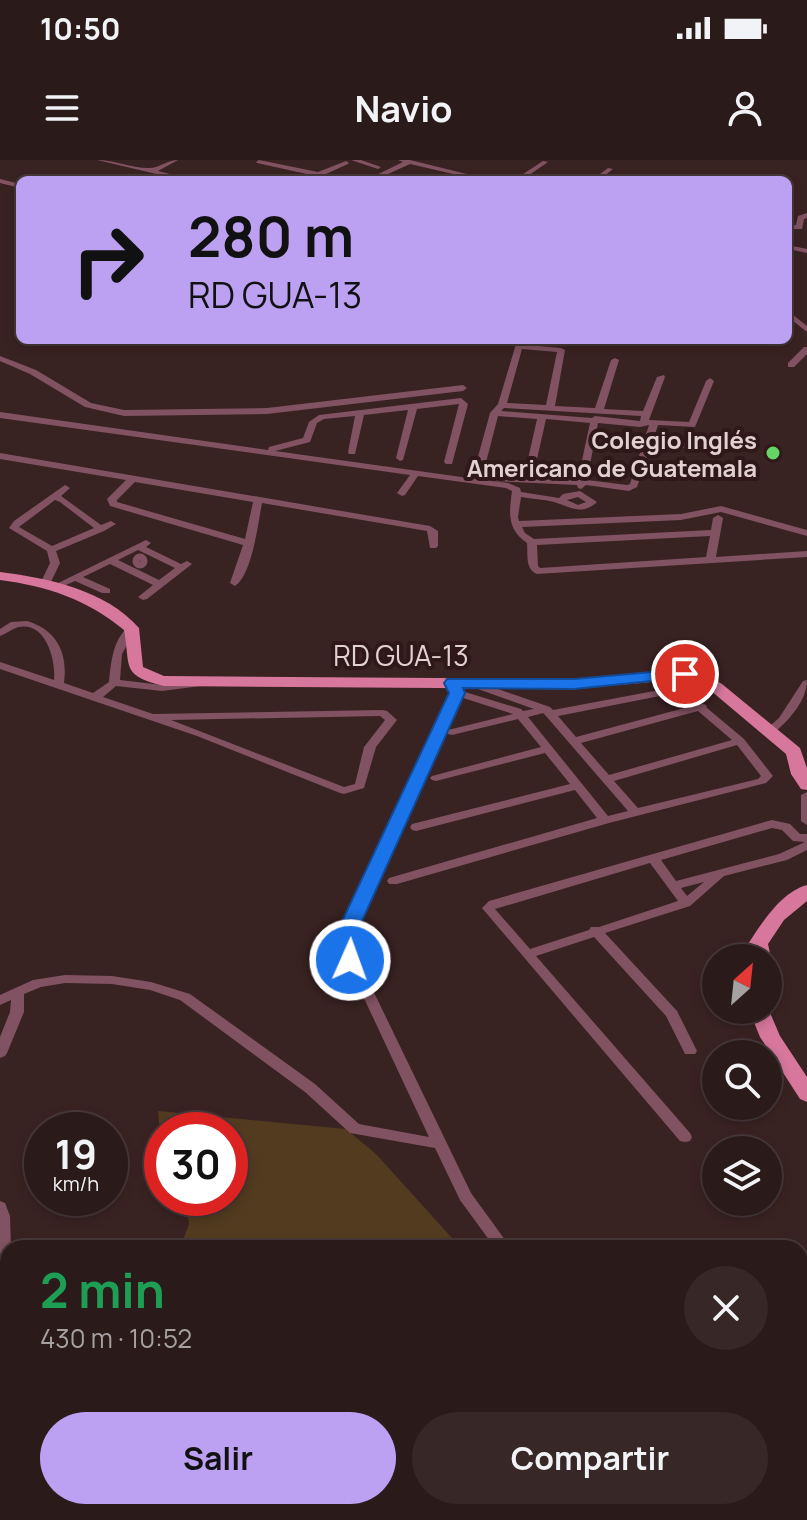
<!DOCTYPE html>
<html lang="es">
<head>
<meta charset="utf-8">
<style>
	:root { --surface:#2b1a1a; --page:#372727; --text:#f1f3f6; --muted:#a6a1a2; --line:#473839; --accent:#bca0f2 }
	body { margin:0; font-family:Manrope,sans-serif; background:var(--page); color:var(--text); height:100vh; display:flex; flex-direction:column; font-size:30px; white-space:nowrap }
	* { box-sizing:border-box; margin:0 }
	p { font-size:26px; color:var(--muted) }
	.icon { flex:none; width:44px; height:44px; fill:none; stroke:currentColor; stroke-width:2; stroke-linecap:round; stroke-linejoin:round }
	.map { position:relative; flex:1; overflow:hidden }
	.drawer { position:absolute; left:0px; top:1080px; width:808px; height:280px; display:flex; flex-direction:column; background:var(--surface); border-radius:24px 24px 0 0; box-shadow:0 4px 12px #0003,0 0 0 2px var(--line) }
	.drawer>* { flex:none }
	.banner { position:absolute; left:16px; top:16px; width:776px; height:168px; border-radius:12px; box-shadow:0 4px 12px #0003,0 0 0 2px var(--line); background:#bca0f2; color:#111; overflow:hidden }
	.needle { width:52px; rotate:27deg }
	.controls { position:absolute; left:702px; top:784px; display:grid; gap:16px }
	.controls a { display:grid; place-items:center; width:80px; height:80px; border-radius:50%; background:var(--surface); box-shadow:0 4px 12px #0003,0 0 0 2px var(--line); font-size:40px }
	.speed { position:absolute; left:24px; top:952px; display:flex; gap:16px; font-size:40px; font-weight:700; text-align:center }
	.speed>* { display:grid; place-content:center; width:104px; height:104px; border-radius:50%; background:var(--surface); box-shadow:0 4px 12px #0003,0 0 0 2px var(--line); line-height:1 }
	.speed small { font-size:20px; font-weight:400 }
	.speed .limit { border:12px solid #d22; background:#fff; color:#111 }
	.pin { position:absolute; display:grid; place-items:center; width:68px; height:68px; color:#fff; margin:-34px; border:4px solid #fff; border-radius:50%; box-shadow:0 2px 8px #0007 }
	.me { position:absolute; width:88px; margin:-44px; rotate:2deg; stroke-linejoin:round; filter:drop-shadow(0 0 6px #0008) }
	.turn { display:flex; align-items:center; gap:28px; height:168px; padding:0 40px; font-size:36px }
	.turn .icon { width:104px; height:104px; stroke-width:2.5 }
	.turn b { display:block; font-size:56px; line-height:68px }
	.round { display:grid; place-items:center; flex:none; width:84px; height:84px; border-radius:42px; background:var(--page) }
	.head { display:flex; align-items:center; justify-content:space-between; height:136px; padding:0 40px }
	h1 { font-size:48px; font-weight:700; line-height:60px; color:#1e9e55 }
	.button { display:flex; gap:16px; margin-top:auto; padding:16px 40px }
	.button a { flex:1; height:92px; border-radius:48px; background:var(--accent); color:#111; font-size:32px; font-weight:700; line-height:92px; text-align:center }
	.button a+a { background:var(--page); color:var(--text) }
	.status { display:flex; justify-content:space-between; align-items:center; height:56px; padding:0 40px; background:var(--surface); direction:ltr }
	.status svg { height:22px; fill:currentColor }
	header { display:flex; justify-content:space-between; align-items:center; height:104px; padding:0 40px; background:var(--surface); font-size:36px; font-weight:700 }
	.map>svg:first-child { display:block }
	.green { fill:#523b1f }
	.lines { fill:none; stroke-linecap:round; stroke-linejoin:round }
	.pedestrian { stroke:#815262; stroke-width:7 }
	.minor { fill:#815262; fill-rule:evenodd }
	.primary { fill:#d6779b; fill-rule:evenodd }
	.route { fill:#1a73e8; stroke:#114b97; stroke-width:2 }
	.poi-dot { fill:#64d467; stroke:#2f1918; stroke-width:3 }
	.labels { text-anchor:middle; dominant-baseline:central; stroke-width:8; stroke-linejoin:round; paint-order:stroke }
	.far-poi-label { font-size:24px; font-weight:bold; fill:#e1d1d0; stroke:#2f1918; text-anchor:end }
	.street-label { font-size:28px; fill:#e1d1d0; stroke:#2f1918 }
</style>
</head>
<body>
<div class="status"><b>10:50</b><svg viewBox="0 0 49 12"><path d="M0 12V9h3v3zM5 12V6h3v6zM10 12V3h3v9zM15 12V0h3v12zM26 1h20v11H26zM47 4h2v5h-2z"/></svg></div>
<header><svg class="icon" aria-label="menu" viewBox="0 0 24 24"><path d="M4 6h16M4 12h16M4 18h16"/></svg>Navio<svg class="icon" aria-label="person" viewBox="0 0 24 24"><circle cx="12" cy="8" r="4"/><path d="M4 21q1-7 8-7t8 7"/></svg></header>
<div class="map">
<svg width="807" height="1360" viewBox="0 0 807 1360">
	<rect width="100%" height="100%" fill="#392222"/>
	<g class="green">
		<polygon points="158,951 346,969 376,994 461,1088 180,1088 189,1064 186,1038 230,1038 230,970 162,970 162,996"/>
		<polygon points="83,1352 216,1352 210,1360 78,1360"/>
	</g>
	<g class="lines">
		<circle class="pedestrian" cx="140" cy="401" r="4"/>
		<g class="minor">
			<path d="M 97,0 C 114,0 131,8 148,8 C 158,9 167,0 178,0 L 158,11 L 194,20 L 182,20 Z"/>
			<polygon points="259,0 318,12 346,1 349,3 348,4 326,14 347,20 334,20 257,3 256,2"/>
			<polygon points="351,0 361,0 381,7 378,9"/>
			<polygon points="398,0 410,0 491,20 479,20 410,4 375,20 366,20 403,2"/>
			<polygon points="543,1 548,2 522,20 514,20"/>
			<polygon points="608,8 613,9 599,20 592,20"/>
			<polygon points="0,19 20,24 20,28 0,23"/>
			<polygon points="807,53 807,58 804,59 802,69 788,69 788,65 796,65 798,56"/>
			<polygon points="788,85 807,89 807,93 788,89"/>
			<polygon points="788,151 807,166 807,172 788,157"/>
			<polygon points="682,180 691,180 687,182"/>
			<path d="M 516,184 L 561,188 L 565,190 L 555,246 L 595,248 L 611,200 L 615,198 L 619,200 L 604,249 L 643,251 L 657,217 L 664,215 L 665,217 L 649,260 L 689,262 L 706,221 L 710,218 L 714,221 L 695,267 L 658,265 L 653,280 L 703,285 L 707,288 L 706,290 L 651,285 L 645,305 L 698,310 L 703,313 L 701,315 L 643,310 L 637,327 L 629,331 L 586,325 L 581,329 L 578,328 L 577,325 L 492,321 L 508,323 L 520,328 L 521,332 L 559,338 L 563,334 L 580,331 L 597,342 C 582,356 571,347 554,342 C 543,339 532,339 521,337 L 518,357 L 519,361 L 681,354 L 721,346 L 807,370 L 807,376 L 721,352 L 681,360 L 522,367 L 525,373 L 534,379 L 711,370 L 713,358 L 718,355 L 723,358 L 716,397 L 807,391 L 807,397 L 537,414 C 525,409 528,395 527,383 C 507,370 509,353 512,331 L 506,328 L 418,316 L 405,335 L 402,336 L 397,333 L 410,315 L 0,258 L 0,252 L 268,290 L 269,287 L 303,278 L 309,262 L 319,255 L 461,238 L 468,244 L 452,304 L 446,304 L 444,302 L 459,244 L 417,249 L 403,300 L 400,301 L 396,298 L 408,250 L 364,255 L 355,294 L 349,294 L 348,292 L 355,256 L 324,259 L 317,263 L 310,282 L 275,291 L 483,320 L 473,315 L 490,253 L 498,244 ZM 522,189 L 557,192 L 546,245 L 507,243 ZM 504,248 L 641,256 L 640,261 L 595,256 L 592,258 L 501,251 ZM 498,256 L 537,259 L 524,317 L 483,314 ZM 546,259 L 590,263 L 578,319 L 533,317 ZM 598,263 L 640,267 L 649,265 L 630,324 L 627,325 L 587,320 ZM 578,337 L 586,342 L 578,345 L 567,340 ZM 710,376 L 706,397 L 540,408 L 538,406 L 537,385 Z"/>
			<polygon points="804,187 807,187 807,194 794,207 788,207 788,203"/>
			<polygon points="0,196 36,210 91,243 124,250 267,248 463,225 467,228 463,231 267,254 124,256 85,247 30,214 0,201"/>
			<path d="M 0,293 L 430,366 L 438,371 L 438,386 L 436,388 L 430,388 L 427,371 L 262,343 C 258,364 252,415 235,426 L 230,423 L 243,385 L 110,346 L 107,339 L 126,320 L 0,299 ZM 135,322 L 253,342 L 245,379 L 117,342 L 117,340 Z"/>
			<path d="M 65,325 L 70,328 L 61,336 L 101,365 L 111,361 L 116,364 L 104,371 L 56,391 L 60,403 L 50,424 L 45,427 L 40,424 L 50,403 L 47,391 L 9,368 L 14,361 ZM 55,340 L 60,342 L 94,368 L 52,386 L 19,367 Z"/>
			<path d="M 146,380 L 151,383 L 146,387 L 181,404 L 187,401 L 192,404 L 147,439 L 143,440 L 138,437 L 153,425 L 110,404 L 83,417 L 110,429 L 110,433 L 102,433 L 75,421 L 55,430 L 50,427 ZM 138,390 L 175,408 L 159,420 L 118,400 Z"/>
			<path d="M 27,461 C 57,470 68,493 64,523 L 93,533 L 109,522 C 111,502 113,477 131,465 L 136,468 L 122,494 L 120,520 L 162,525 L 201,520 L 206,523 L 201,526 L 162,531 L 116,526 L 103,537 L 153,554 L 383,550 L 387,551 L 397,560 L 376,587 L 364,628 L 344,634 L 340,633 L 197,576 L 0,509 L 0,502 L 54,520 C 56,500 46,461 18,467 C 12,469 6,474 0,476 L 0,469 L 11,462 ZM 380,556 L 385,560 L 364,587 L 355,624 L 344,627 L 171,560 Z"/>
			<path d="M 453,520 L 457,521 L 462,531 L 521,549 L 523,551 L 534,549 L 467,525 L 466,523 L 467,521 L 475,521 L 550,547 L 553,550 L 670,528 C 690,530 690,539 706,545 L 707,548 L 744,579 L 773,616 L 766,623 L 609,663 L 397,724 L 389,724 L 387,721 L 389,718 L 597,658 L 575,630 L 416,671 L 412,670 L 410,667 L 412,664 L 570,624 L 545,593 L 436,621 L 432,620 L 430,618 L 432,616 L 541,587 L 518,559 L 452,575 L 448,574 L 446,572 L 448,570 L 513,554 L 460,537 L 353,772 L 352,787 L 471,1033 L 511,1088 L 495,1088 L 460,1040 L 435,988 L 350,973 L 305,932 L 180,840 L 150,830 L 112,824 L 65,823 L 41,827 L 24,834 L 24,852 L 7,893 L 5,896 L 0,898 L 0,877 L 10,852 L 11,840 L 0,845 L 0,835 L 33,820 L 65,815 L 112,816 L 151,822 L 190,834 L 315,924 L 359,964 L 429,977 L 340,787 L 341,772 L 452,533 L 448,523 ZM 670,534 L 678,535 L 692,546 L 576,577 L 558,556 ZM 698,551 L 732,580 L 609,615 L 581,583 ZM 543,553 L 546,556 L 628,651 L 608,656 L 528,557 ZM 737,585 L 761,616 L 758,619 L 638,648 L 614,621 Z"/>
			<path d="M 807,520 C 807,541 789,560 774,573 L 766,573 L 764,571 L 779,558 L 803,521 Z"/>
			<polygon points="807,632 807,665 801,661 801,635"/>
			<path d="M 772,660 L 790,664 L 800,674 L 807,674 L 807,690 L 787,700 L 724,716 L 690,746 L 605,773 L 677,851 L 697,891 L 695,894 L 685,894 L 666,856 L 594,777 L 536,796 L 690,973 L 692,977 L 690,981 L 685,982 L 680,981 L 482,748 L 489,741 ZM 772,668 L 782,670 L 793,681 L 805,682 L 779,694 L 676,721 L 661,700 ZM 650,703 L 678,741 L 599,767 L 591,767 L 589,770 L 530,789 L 495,749 ZM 704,722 L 687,736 L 681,728 Z"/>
			<polygon points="0,1041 5,1043 10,1056 11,1088 8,1088 8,1126 5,1130 0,1132"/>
			<polygon points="738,1352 756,1352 760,1360 742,1360"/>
		</g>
		<g class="primary">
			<path d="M 0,412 C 48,418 106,430 139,468 L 143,507 L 164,516 L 574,519 L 691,511 L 709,516 L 722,524 L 800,588 L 807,608 L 807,630 L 801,629 L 791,614 L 786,594 L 710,530 L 685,519 L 574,529 L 164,526 C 120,515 131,507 124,470 C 87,439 46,426 0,420 Z"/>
			<path d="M 807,725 L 807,741 L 784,760 L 768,784 L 771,798 L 768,802 L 768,798 L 751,798 L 748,784 C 762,763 781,732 807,725 Z"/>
			<polygon points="768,848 780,876 807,917 807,942 800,939 760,877 749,850"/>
		</g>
	</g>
	<polygon class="route" points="685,509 691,511 691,517 574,529 463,528 465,533 357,772 356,787 360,800 350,807 343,805 336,787 337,772 449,533 444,523 447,519 574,519"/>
	<circle class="poi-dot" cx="773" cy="293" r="8"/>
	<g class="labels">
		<g class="far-poi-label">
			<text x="757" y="279">Colegio Inglés<tspan x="757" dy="28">Americano de Guatemala</tspan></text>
		</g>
		<g class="street-label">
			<text x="401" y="495">RD GUA-13</text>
		</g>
	</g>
</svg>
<div class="controls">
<a><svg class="needle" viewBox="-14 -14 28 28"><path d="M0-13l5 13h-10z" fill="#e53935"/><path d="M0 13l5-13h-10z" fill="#a6a1a2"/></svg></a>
<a><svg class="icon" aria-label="search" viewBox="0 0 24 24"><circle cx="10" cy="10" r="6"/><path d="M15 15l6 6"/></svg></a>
<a><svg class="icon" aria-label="layers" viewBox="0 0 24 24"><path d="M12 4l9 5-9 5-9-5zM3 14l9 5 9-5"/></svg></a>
</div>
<div class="speed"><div>19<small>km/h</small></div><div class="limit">30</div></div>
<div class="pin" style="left:685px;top:514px;background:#d93025"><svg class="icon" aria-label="arrive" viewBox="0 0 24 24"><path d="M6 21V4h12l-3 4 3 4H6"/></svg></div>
<svg class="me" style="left:350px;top:800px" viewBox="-20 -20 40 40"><circle r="17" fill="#1a73e8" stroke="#fff" stroke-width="3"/><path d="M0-11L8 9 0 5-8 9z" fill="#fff"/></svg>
<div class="banner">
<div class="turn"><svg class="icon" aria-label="right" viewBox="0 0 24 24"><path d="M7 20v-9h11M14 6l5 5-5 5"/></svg><div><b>280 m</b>RD GUA-13</div></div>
</div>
<section class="drawer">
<div class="head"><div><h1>2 min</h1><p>430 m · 10:52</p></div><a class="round"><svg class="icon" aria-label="close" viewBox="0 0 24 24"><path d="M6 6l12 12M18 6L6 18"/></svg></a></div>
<div class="button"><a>Salir</a><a>Compartir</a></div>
</section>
</div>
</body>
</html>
